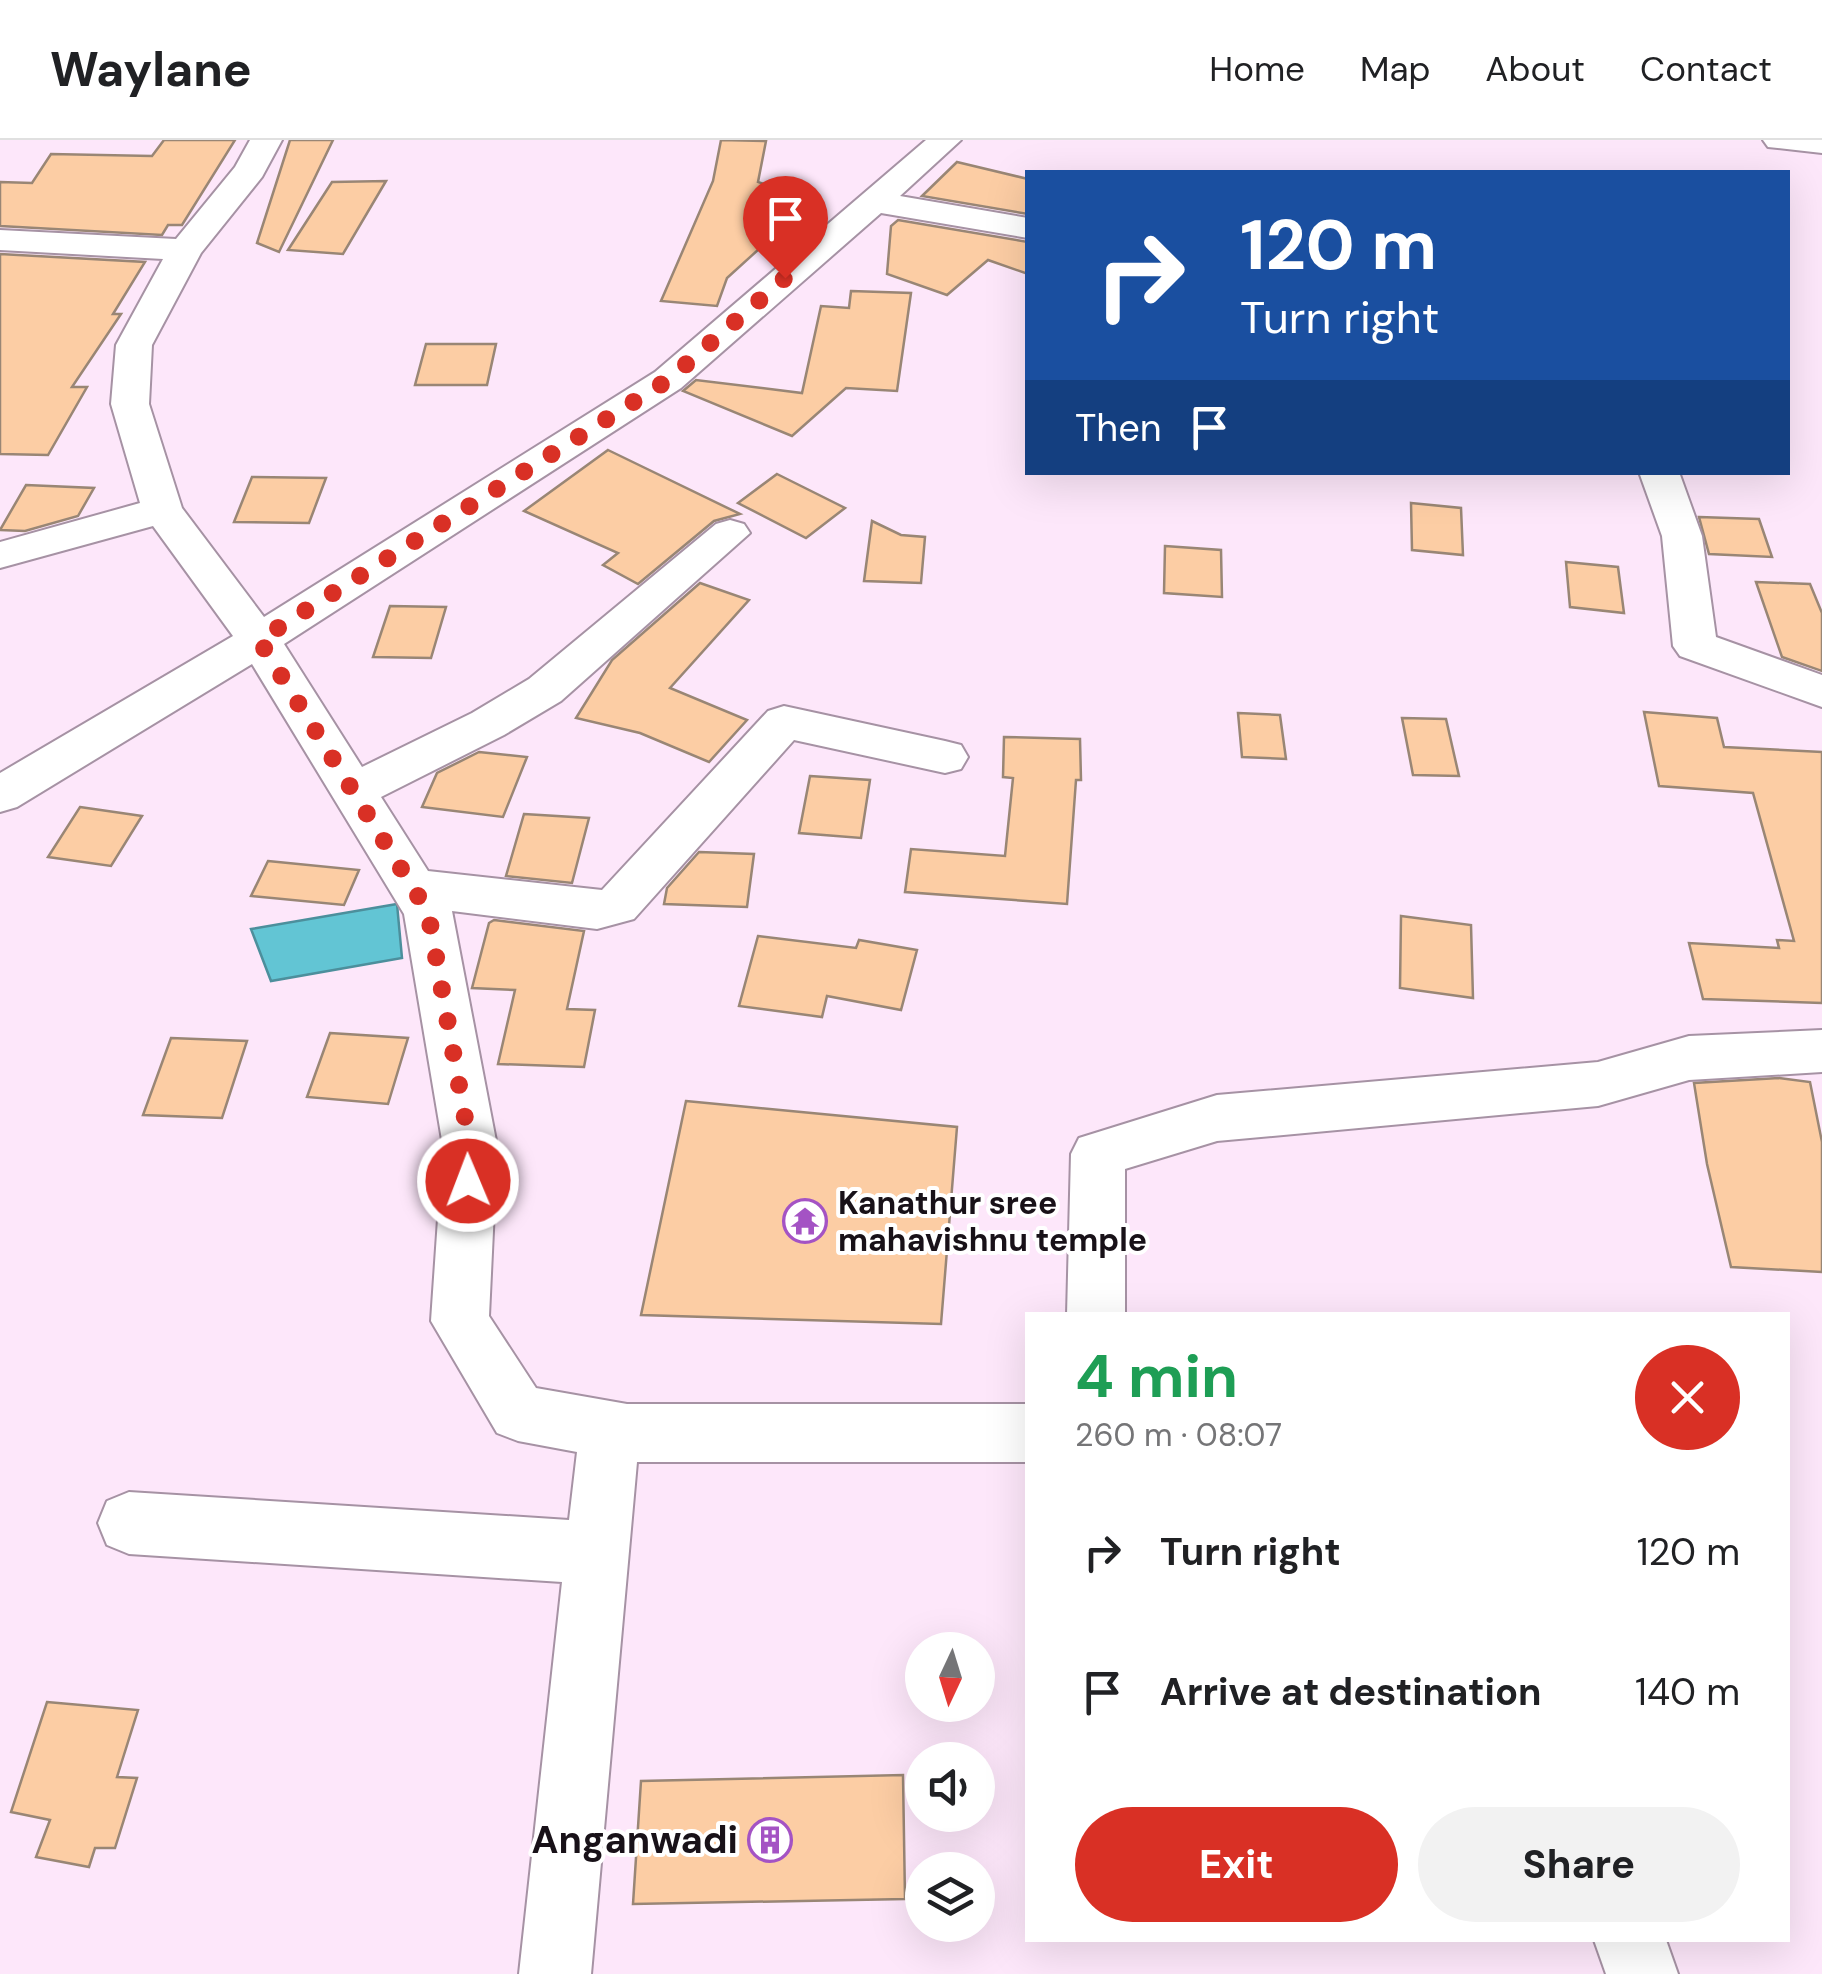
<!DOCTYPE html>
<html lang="en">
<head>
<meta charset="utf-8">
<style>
	:root { --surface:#fff; --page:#f2f2f2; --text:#202124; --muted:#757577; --line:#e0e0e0; --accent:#d93025 }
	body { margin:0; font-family:"DM Sans",sans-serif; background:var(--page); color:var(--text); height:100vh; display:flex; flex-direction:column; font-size:38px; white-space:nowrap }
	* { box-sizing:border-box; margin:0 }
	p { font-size:32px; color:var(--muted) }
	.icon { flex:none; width:55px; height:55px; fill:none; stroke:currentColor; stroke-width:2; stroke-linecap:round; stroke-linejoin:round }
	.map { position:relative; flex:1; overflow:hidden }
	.side { position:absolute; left:1025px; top:1172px; width:765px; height:630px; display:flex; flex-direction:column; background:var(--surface); border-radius:0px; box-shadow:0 10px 40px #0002 }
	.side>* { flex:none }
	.guide { position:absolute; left:1025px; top:30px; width:765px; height:305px; border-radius:0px; box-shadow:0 10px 40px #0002; background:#1a4fa0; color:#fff; overflow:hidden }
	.needle { width:65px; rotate:184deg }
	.buttons { position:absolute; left:905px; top:1492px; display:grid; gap:20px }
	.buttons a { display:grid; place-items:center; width:90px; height:90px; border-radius:50%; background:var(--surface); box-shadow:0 10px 40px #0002; font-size:50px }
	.pin { position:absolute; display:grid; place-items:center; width:85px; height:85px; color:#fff; margin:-102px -42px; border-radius:50% 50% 50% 0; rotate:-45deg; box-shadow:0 0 10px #0007 }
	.pin .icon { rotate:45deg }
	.me { position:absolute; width:110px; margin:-55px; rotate:359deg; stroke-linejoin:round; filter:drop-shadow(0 0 8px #0008) }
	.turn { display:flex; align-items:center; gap:35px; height:210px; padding:0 50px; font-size:45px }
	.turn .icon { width:130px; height:130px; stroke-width:2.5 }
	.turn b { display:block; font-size:70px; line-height:85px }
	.then { display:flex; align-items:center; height:95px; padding:0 50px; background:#0003; gap:20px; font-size:38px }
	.round { display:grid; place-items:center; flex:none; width:105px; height:105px; border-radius:52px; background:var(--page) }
	.head { display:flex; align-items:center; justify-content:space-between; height:170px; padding:0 50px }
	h1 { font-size:60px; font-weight:700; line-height:75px; color:#1e9e55 }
	.button { display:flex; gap:20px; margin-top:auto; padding:20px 50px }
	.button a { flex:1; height:115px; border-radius:60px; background:var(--accent); color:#fff; font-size:40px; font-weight:700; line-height:115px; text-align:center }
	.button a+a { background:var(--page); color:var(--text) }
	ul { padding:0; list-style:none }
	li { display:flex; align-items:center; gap:30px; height:140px; padding:0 50px }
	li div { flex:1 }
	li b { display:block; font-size:38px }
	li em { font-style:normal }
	header { display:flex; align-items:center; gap:60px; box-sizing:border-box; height:140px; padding:0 50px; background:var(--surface); border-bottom:2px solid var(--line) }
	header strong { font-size:48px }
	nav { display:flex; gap:55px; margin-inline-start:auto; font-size:35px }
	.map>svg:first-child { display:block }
	.water { fill:#62c5d4; stroke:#4c8f9c; stroke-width:2.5 }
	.building { fill:#fccda4; stroke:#998675; stroke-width:2.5 }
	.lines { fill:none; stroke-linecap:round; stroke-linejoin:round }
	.minor-casing { stroke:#a692a4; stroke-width:4 }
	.minor { fill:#fff; fill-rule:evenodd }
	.route { stroke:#d93025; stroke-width:18; stroke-dasharray:0 32.4 }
	.labels { text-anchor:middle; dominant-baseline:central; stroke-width:8; stroke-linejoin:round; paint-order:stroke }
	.poi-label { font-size:32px; font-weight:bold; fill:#181118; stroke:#fff; text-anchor:start }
	.near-poi-label { font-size:38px; font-weight:bold; fill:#181118; stroke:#fff; text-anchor:end }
</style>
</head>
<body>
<header>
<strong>Waylane</strong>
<nav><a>Home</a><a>Map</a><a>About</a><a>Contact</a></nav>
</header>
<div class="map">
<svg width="1822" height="1834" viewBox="0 0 1822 1834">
	<rect width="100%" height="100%" fill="#fde7fa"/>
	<polygon class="water" points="397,764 402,818 271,841 251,789"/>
	<g class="building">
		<polygon points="164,0 235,0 182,85 168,85 162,95 0,86 0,42 32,43 51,14 152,16"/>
		<polygon points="290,0 333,0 279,112 257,103"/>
		<polygon points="721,0 766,1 758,42 813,60 727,138 717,166 661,161 713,41"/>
		<polygon points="957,22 1028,39 1028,74 922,56"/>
		<polygon points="386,41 343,114 288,110 332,42"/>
		<polygon points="898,80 1028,102 1028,134 988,120 947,155 887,134 891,86"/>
		<polygon points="0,114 145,122 113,174 121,174 72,247 87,247 48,315 0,314"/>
		<polygon points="851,151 911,153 897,251 846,248 792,296 683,251 696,240 802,253 821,166 849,168"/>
		<polygon points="426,204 496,204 487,245 415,245"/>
		<polygon points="608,310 740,374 714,381 638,444 603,425 618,413 524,371"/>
		<polygon points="777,334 845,368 806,398 738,363"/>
		<polygon points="252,337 326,338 309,383 234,382"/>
		<polygon points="26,345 94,348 78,376 25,391 0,390"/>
		<polygon points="1411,363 1461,368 1463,415 1412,410"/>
		<polygon points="1699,377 1759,379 1772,417 1709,414"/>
		<polygon points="872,381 901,395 925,397 921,443 864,441"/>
		<polygon points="1165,406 1221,410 1222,457 1164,453"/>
		<polygon points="1566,422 1618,427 1624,473 1570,467"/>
		<polygon points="1756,442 1810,444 1822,473 1822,531 1782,517"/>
		<polygon points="700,443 749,460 670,548 747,580 709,622 640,593 576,578 612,520"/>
		<polygon points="390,466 446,467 431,518 373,517"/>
		<polygon points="1644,572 1717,578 1724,607 1822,612 1822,863 1703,859 1689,803 1779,808 1777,800 1794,801 1753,653 1659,646"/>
		<polygon points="1238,573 1280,575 1286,619 1242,617"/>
		<polygon points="1402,578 1446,579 1459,636 1413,635"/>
		<polygon points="1004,597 1080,599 1081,640 1076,640 1067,764 905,752 911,709 1005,716 1013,638 1003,637"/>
		<polygon points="479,612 527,617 503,677 422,667 437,633"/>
		<polygon points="810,636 870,640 861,698 799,693"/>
		<polygon points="80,667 142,676 111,726 48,717"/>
		<polygon points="524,674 589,678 572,743 506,736"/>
		<polygon points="699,712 754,714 747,767 664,764 667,748"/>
		<polygon points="268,721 359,730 344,765 251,756"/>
		<polygon points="1401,776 1471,785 1473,858 1400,848"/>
		<polygon points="494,780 584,791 567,869 595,870 584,927 498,924 515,850 472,848 489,783"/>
		<polygon points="758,796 856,808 859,800 917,810 901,870 827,856 822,877 739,866"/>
		<polygon points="330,893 408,898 388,964 307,957"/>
		<polygon points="171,898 247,901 222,978 143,975"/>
		<polygon points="1779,938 1810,942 1822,1002 1822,1132 1731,1127 1707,1024 1694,943"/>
		<polygon points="686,961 957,987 941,1184 641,1175"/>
		<polygon points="47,1562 138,1570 117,1637 137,1638 115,1708 95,1708 89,1727 36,1717 50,1680 11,1672"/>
		<polygon points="903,1635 905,1759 633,1764 641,1641"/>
	</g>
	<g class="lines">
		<g class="minor-casing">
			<g id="minor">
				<polygon points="250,0 282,0 262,37 201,113 152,205 149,264 182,368 264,477 655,232 926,0 961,0 900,56 1028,78 1028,98 881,73 681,248 284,504 362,627 472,573 529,539 716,384 730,380 744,384 750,393 561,561 504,595 381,657 428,731 602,750 768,571 784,566 945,601 961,605 968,617 961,629 945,633 794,600 634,779 597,789 452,771 497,1006 489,1176 536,1248 627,1264 1028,1264 1028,1322 637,1322 591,1834 519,1834 562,1442 129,1414 107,1405 98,1383 107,1361 129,1352 569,1380 577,1312 518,1301 497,1293 431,1181 443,1006 404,774 252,524 17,667 0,672 0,633 233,496 153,386 0,428 0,402 140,363 111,264 116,205 163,119 0,110 0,90 176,99 235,27"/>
				<polygon points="1763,0 1822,0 1822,13 1768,7"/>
				<polygon points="1639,332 1679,332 1702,396 1716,497 1822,535 1822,567 1680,516 1673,506 1662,396"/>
				<polygon points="1822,890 1822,932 1689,940 1598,966 1217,1001 1125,1029 1125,1175 1067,1175 1071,1014 1079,998 1217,955 1598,922 1689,896"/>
				<polygon points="1594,1800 1666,1800 1678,1834 1606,1834"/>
			</g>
		</g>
		<use href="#minor" class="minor"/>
	</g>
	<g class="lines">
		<polyline class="route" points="468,1041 470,1006 428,772 259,500 668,240 785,138"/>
	</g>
	<defs>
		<g id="temple-ring" transform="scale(2.25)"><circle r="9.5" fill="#fff" stroke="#a453c4" stroke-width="1.5"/><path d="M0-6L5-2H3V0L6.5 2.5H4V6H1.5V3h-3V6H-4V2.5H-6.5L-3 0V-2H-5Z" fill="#a453c4"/></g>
		<g id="building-ring" transform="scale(2.25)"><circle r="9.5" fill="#fff" stroke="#a453c4" stroke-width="1.5"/><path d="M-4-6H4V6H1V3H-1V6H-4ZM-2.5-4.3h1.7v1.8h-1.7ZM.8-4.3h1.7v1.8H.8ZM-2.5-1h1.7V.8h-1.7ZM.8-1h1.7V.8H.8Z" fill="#a453c4"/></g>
	</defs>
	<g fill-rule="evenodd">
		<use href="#temple-ring" x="805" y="1081"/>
		<use href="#building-ring" x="770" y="1700"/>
	</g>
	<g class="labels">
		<g class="poi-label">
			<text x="838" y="1063">Kanathur sree<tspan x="838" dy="37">mahavishnu temple</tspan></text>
		</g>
		<g class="near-poi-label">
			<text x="738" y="1700">Anganwadi</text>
		</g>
	</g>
</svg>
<div class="buttons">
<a><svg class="needle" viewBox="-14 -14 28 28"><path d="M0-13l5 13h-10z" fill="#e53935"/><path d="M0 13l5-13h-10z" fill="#757577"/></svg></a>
<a><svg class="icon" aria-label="sound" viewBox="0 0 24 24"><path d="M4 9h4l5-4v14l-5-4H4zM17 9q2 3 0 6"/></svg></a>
<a><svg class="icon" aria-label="layers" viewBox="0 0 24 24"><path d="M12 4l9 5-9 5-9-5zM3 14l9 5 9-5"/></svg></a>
</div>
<div class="pin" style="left:785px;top:138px;background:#d93025"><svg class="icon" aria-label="arrive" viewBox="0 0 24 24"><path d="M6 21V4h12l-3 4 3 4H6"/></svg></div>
<svg class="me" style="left:468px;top:1041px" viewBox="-20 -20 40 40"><circle r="17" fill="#d93025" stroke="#fff" stroke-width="3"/><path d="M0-11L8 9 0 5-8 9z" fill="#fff"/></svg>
<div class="guide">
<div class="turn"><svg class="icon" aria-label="right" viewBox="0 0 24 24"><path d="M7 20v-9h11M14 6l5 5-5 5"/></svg><div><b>120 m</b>Turn right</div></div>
<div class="then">Then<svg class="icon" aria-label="arrive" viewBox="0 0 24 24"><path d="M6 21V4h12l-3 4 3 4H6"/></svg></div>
</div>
<section class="side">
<div class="head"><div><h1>4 min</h1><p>260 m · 08:07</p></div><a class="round" style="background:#d93025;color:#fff"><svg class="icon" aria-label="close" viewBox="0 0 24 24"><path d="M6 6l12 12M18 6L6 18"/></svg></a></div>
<ul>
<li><svg class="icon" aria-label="right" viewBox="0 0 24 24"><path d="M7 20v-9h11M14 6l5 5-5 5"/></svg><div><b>Turn right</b></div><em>120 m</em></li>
<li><svg class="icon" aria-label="arrive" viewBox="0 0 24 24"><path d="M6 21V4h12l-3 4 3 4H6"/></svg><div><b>Arrive at destination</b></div><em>140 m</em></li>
</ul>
<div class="button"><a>Exit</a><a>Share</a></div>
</section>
</div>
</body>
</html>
